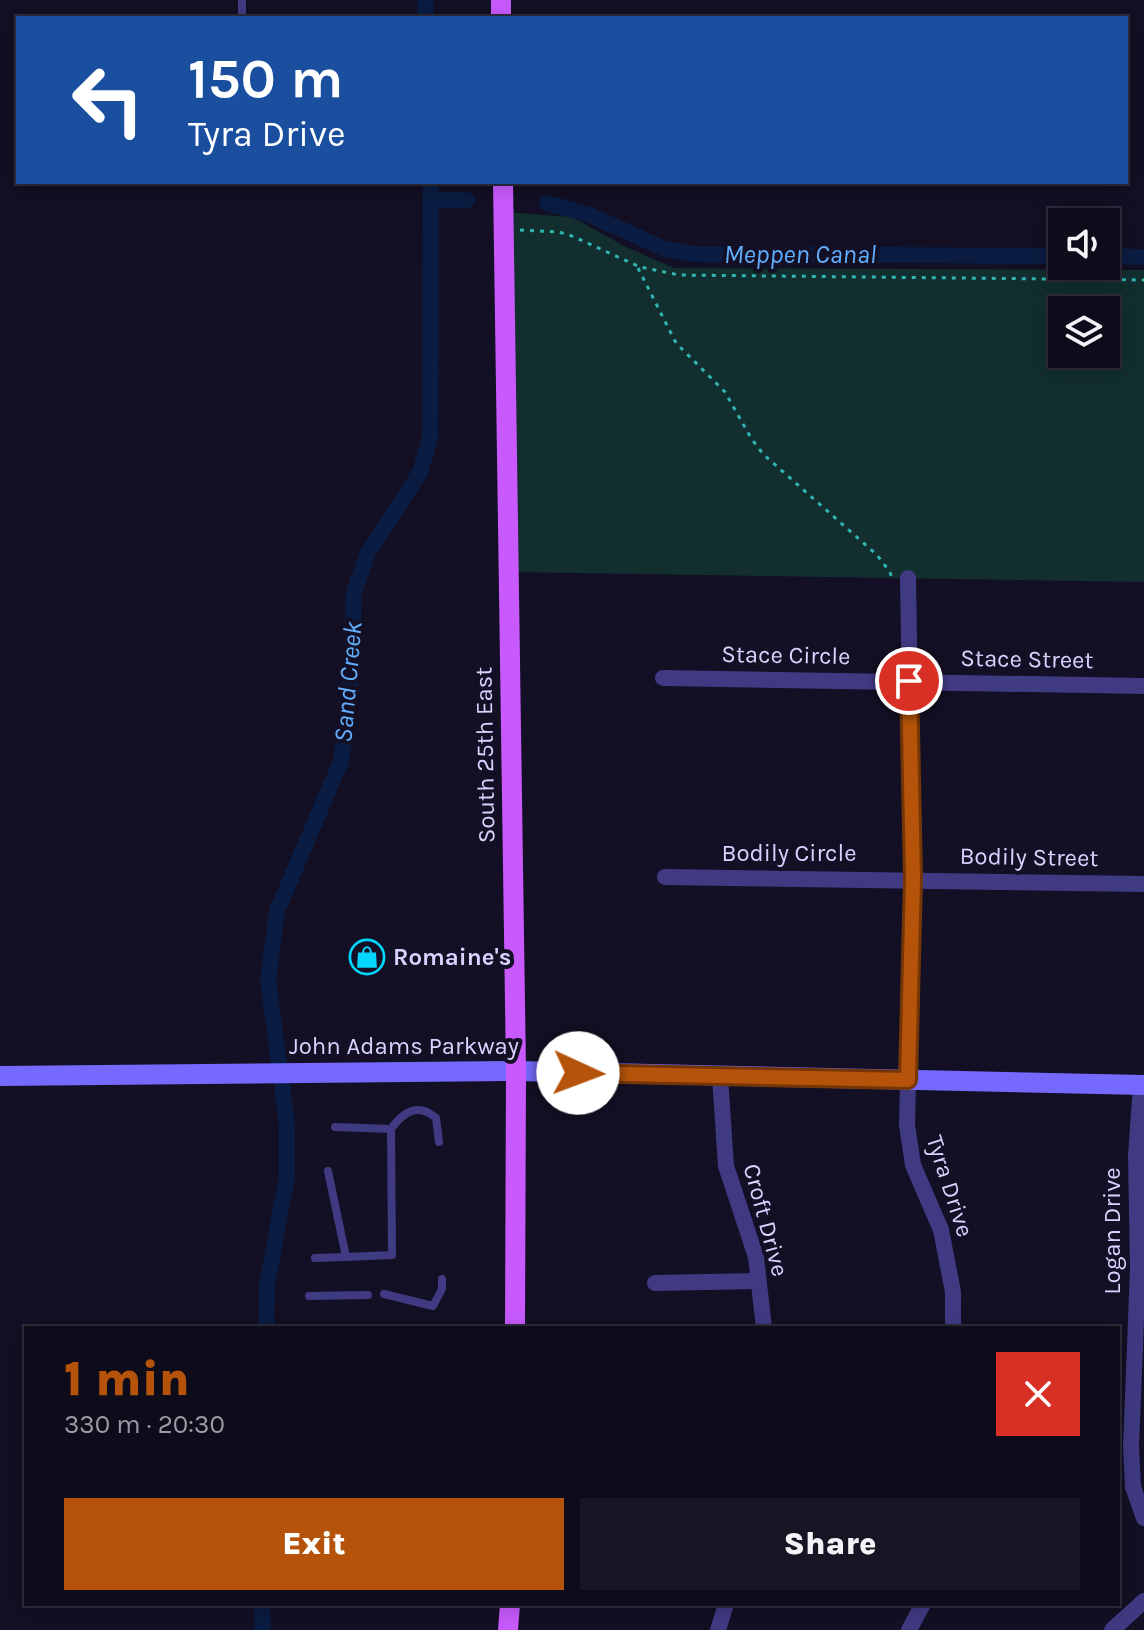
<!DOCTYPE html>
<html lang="en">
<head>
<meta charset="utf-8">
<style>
	:root { --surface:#0e0b1b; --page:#171424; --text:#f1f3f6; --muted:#9b9ba3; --line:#2e2b3a; --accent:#b45309 }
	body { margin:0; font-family:Karla,sans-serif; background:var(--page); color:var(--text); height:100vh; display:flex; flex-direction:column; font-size:30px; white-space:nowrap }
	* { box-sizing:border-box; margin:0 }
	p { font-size:26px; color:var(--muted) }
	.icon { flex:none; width:44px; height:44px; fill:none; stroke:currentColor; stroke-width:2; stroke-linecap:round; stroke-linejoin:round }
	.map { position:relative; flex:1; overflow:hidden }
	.details { position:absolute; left:24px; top:1326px; width:1096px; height:280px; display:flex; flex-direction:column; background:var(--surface); border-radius:0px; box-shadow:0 4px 20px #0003,0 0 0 2px var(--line) }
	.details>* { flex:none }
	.hud { position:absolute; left:16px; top:16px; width:1112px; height:168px; border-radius:0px; box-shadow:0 4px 20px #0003,0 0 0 2px var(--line); background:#1a4fa0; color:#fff; overflow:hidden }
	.controls { position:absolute; left:1048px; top:208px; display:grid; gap:16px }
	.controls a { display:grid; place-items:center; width:72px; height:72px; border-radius:0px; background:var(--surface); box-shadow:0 4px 20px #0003,0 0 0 2px var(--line); font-size:40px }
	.pin { position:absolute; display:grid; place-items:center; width:68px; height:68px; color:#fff; margin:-34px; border:4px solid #fff; border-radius:50%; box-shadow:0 2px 8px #0007 }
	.me { position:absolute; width:88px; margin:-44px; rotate:92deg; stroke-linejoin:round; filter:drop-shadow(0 0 6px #0008) }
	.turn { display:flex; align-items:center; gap:28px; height:168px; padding:0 40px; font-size:36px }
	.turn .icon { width:104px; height:104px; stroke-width:2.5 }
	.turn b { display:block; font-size:56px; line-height:68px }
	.round { display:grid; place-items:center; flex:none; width:84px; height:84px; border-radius:0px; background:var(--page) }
	.overview { display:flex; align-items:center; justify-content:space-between; height:136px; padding:0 40px }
	h1 { font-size:48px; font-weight:800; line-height:60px; color:var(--accent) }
	.action { display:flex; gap:16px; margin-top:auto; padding:16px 40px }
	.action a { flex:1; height:92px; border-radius:0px; background:var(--accent); color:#fff; font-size:32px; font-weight:800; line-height:92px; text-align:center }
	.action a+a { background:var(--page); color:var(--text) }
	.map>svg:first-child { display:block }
	.green { fill:#122e2e; fill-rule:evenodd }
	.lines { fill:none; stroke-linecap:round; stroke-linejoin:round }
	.canal { stroke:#0a1c41; stroke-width:16 }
	.path { stroke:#30b5b3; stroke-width:3; stroke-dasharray:4 6; stroke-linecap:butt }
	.lane { stroke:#403a83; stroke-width:8 }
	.street { stroke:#403a83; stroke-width:16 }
	.secondary { stroke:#756afd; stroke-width:20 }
	.primary { stroke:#c85afd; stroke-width:20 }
	.route-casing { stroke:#753606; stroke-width:20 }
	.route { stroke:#b45309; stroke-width:14 }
	.labels { text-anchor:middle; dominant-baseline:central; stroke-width:8; stroke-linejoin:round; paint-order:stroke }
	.street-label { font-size:24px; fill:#d9d2ff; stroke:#130f24 }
	.poi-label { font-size:24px; font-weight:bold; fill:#d9d2ff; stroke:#130f24; text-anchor:start }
	.water-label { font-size:26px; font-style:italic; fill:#61aefd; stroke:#130f24 }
</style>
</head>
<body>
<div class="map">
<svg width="1144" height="1630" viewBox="0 0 1144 1630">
	<rect width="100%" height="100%" fill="#130f24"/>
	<path class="green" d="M 503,212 L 572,217 L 626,247 L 674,268 L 1144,270 L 1144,582 L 509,572 ZM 1062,310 L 1106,310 L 1106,354 L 1062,354 Z"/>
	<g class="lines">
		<g class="canal">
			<polyline points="425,0 426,18"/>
			<polyline points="432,200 467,200"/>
			<polyline points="547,203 590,215 665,249 693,254 1062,256"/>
			<polyline points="1106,256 1144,257"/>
			<polyline points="266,1328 267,1284 287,1177 287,1124 268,980 277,911 341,761 349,708 354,592 367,555 420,472 430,439 431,182"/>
			<polyline points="262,1604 263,1630"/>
		</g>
		<g class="path">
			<polyline points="520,230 559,232 572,236 640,267 679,275 1144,280"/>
			<polyline points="638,268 676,343 725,392 751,438 763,454 877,555 890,572 892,579"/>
		</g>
		<g class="lane">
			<polyline points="242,0 242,18"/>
			<polyline points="335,1127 391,1129"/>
			<path d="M 328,1171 L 346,1257 L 392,1255 L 391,1129 C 403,1112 418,1102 436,1118 L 439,1142"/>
			<polyline points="315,1258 346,1257"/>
			<polyline points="384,1294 433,1306 442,1289 442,1279"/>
			<polyline points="309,1296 368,1295"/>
		</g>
		<g class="street">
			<polyline points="908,578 913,878 907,1125 913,1165 941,1230 953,1292 953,1328"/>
			<polyline points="663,678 1144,686"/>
			<polyline points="665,877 1144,884"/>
			<polyline points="720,1077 726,1166 756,1257 764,1328"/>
			<polyline points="1141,1085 1136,1155 1138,1269 1131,1447 1133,1487 1144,1518"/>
			<polyline points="655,1283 759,1281"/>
			<polyline points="718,1630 726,1604"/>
			<polyline points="909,1630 923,1604"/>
			<polyline points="1112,1630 1144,1601"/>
		</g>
		<polyline class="secondary" points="0,1076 516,1071 1144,1085"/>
		<g class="primary">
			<polyline points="501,0 501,18"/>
			<polyline points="503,182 516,1071 515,1328"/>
			<polyline points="508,1630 510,1604"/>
		</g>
	</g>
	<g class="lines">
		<g class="route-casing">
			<polyline id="route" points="578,1073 908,1080 913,878 909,681"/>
		</g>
		<use href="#route" class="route"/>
	</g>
	<defs>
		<g id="shop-ring" transform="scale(1.8)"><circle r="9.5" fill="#130f24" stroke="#03d6fa" stroke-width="1.5"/><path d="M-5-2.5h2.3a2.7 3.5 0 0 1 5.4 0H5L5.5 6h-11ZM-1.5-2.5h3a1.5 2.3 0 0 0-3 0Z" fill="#03d6fa"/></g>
	</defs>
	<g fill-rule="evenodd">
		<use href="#shop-ring" x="367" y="957"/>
	</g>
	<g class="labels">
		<g class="street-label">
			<text transform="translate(786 655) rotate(1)">Stace Circle</text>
			<text transform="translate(1027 659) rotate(1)">Stace Street</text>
			<text transform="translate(485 755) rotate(-91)">South 25th East</text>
			<text x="789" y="853">Bodily Circle</text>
			<text transform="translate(1029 857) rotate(1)">Bodily Street</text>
			<text x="404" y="1046">John Adams Parkway</text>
			<text transform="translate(950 1186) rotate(72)">Tyra Drive</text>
			<text transform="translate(766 1220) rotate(75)">Croft Drive</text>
			<text transform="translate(1112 1231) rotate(-90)">Logan Drive</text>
		</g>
		<g class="poi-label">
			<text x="393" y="957">Romaine's</text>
		</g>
		<g class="water-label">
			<text x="800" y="254">Meppen Canal</text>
			<text transform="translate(348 682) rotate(-85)">Sand Creek</text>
		</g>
	</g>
</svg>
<div class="controls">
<a><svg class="icon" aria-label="sound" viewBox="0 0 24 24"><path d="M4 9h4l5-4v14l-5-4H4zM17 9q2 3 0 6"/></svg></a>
<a><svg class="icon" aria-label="layers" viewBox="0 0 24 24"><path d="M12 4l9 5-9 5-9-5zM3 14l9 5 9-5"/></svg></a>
</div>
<div class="pin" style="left:909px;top:681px;background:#d93025"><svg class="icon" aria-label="arrive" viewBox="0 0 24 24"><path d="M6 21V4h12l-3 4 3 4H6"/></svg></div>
<svg class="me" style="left:578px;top:1073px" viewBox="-20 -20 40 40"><circle r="19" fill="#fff"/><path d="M0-13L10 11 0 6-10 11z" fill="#b45309"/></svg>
<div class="hud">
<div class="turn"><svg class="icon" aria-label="left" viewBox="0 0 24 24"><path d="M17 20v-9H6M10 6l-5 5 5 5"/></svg><div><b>150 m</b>Tyra Drive</div></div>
</div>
<section class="details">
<div class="overview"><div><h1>1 min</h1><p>330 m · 20:30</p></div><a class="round" style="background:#d93025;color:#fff"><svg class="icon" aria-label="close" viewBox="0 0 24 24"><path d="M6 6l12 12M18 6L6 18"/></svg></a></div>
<div class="action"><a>Exit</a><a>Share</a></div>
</section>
</div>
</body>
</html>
